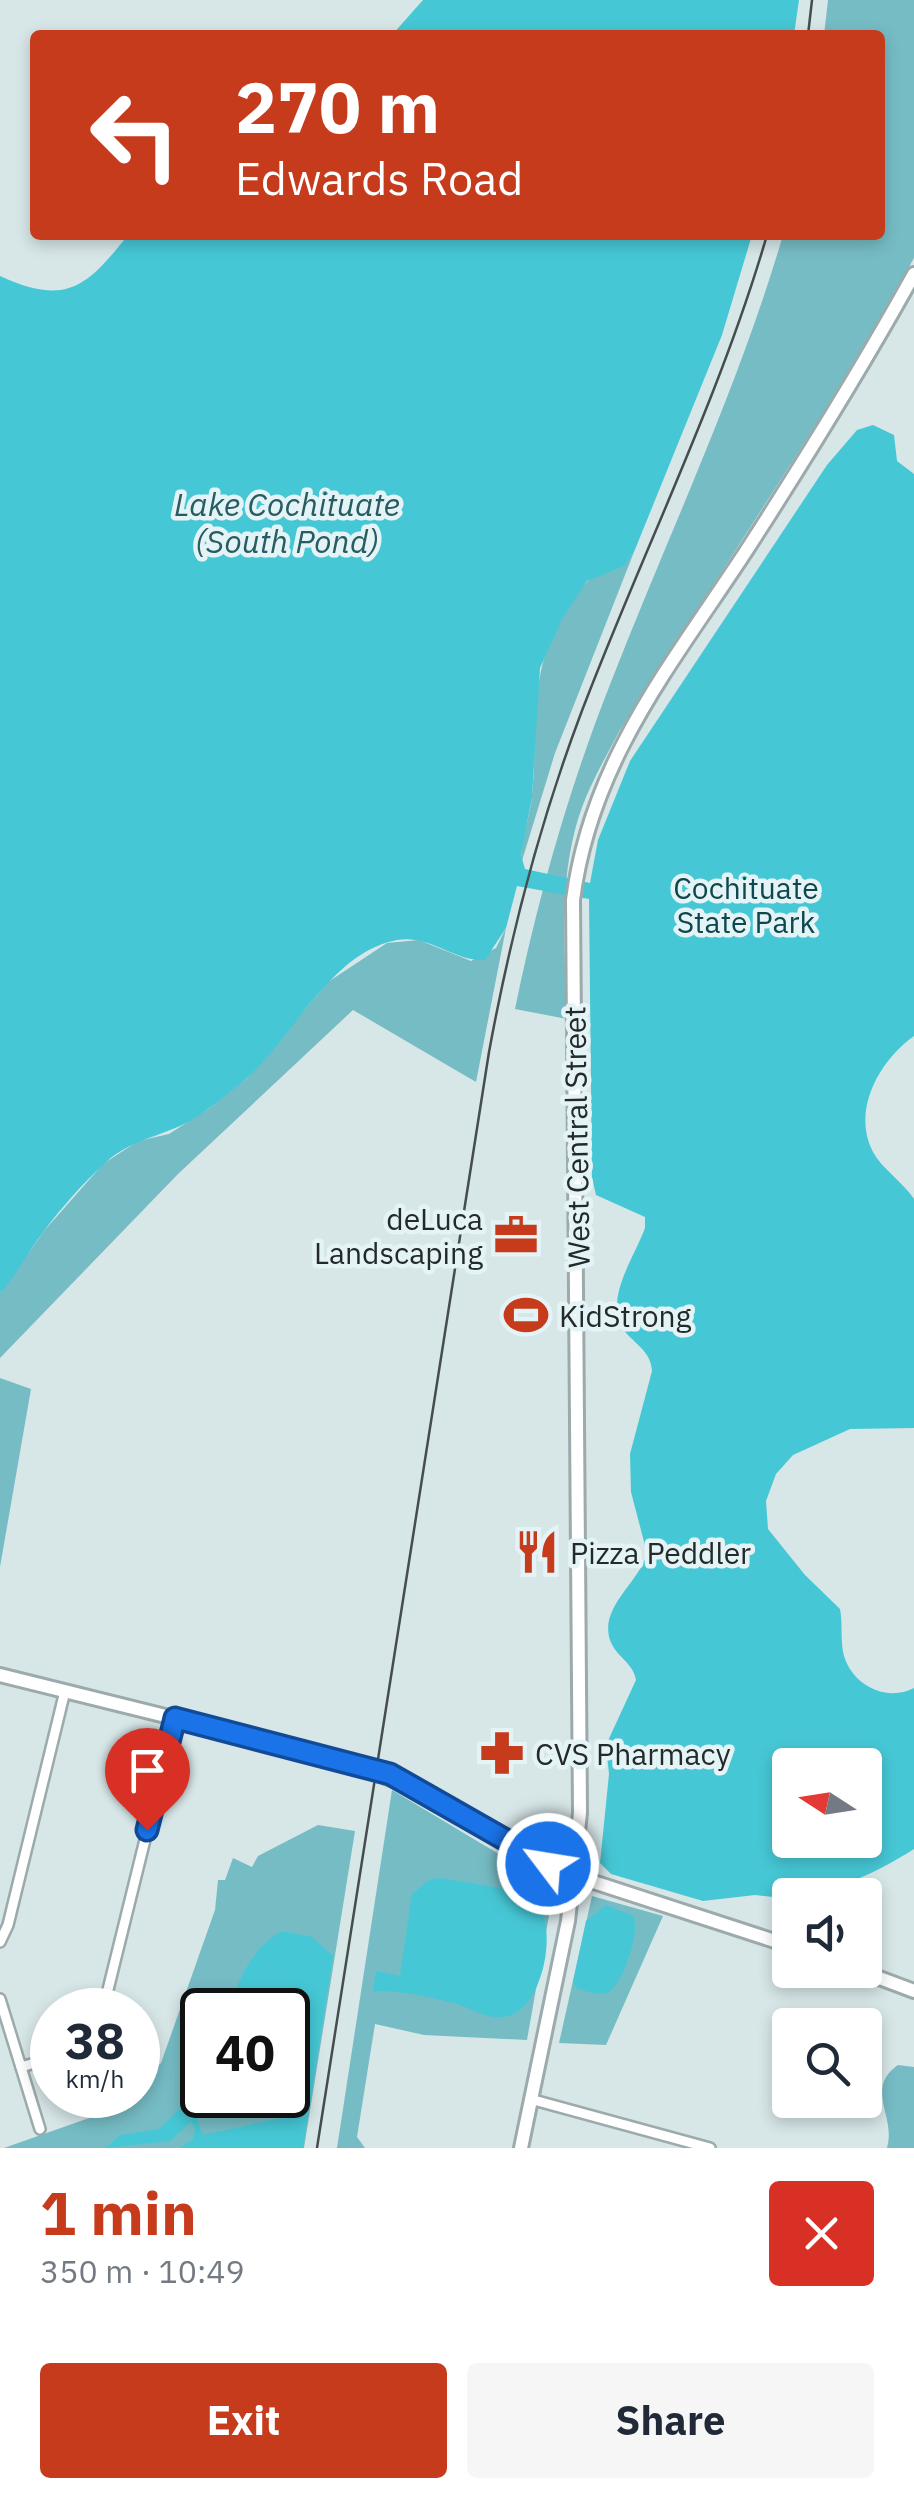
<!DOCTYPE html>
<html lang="en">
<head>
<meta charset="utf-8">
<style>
	:root { --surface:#fff; --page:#f6f6f7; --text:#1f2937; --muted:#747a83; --accent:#c53b1c }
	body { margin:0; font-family:"IBM Plex Sans",sans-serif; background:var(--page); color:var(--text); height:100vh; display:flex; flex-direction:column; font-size:38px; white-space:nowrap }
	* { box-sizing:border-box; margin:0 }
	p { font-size:32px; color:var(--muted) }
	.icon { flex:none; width:55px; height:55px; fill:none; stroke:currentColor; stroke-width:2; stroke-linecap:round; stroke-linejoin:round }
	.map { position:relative; height:2148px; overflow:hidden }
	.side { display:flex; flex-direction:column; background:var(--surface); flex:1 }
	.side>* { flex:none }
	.top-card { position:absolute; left:30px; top:30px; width:855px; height:210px; border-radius:10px; box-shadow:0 5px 15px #0003; background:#c53b1c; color:#fff; overflow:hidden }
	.needle { width:65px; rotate:282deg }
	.buttons { position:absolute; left:772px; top:1748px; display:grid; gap:20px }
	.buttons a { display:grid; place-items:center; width:110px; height:110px; border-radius:10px; background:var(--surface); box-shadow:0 5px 15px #0003; font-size:50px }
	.speed { position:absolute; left:30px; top:1988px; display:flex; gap:20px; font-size:50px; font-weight:700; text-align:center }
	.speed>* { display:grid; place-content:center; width:130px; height:130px; border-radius:50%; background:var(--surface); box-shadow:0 5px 15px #0003; line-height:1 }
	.speed small { font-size:25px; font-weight:400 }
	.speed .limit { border:5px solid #111; border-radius:15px; background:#fff; color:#111 }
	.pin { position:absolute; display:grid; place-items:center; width:85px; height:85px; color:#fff; margin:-102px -42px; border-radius:50% 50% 50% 0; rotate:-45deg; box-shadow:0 0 10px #0007 }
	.pin .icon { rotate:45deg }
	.me { position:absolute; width:110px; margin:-55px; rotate:301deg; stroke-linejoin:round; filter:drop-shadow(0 0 8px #0008) }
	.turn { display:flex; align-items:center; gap:35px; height:210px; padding:0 40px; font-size:45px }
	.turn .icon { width:130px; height:130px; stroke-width:2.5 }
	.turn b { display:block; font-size:70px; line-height:85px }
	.round { display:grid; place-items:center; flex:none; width:105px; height:105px; border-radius:10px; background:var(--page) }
	.overview { display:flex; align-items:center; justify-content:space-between; height:170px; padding:0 40px }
	h1 { font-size:60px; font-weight:700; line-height:75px; color:var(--accent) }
	.button { display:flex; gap:20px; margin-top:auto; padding:20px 40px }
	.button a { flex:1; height:115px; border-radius:10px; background:var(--accent); color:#fff; font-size:40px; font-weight:700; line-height:115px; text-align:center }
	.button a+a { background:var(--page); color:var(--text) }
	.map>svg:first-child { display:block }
	.green { fill:#76bcc5; fill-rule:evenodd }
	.water { fill:#46c7d5; fill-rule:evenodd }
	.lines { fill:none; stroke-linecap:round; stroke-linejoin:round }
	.street-casing { stroke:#9caaac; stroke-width:14 }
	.secondary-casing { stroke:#9caaac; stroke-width:18 }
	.street { stroke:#fff; stroke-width:9 }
	.secondary { stroke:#fff; stroke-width:12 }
	.rail { stroke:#464d4e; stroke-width:2.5 }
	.secondary-bridge-casing { stroke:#9caaac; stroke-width:18; stroke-linecap:butt }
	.secondary-bridge { stroke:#fff; stroke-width:12 }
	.route-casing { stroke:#114b97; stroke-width:25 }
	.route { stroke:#1a73e8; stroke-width:18 }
	.labels { text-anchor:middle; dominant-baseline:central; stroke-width:9; stroke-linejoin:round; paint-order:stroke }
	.park-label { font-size:30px; fill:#0e474d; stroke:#e4f3f5 }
	.street-label { font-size:30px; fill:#24292a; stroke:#e4f3f5 }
	.poi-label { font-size:30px; fill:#24292a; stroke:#e4f3f5; text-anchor:start }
	.water-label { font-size:32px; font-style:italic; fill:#275c62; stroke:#e4f3f5 }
</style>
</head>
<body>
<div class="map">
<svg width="914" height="2148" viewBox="0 0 914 2148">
	<rect width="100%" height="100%" fill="#d7e6e7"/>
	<g class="green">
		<path d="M 828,0 L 914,0 L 914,258 L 846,378 L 620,730 C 603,762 584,794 575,830 C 559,891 565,956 567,1019 L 515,1009 C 538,897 569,788 611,682 C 669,533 738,389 783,235 L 880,235 L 880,35 L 824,35 Z"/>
		<path d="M 634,552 L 555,753 L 521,864 C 520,842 530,818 532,795 C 540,712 524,656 585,584 C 600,567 618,575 634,552 Z"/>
		<polygon points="506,928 476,1082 353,1010 178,1174 0,1358 0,1293 44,1231 103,1164 138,1141 169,1134 208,1109 247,1078 328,982 387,943 419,940 471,961 496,948"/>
		<polygon points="0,1378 31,1389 0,1567"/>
		<polygon points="392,1790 554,1887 527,2040 424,2035 375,2024 357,2137 365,2148 337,2148"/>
		<path d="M 318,1825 L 355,1831 L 304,2148 L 4,2148 L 92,2117 L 121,2095 L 138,2095 L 138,2082 L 161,2063 L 215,1910 L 218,1880 L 225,1880 L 233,1858 L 252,1867 L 258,1856 ZM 202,2010 L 288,2010 L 288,2095 L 202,2095 Z"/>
		<polygon points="592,1896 663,1916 606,2045 559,2043"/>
		<path d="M 898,2065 L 914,2067 L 914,2148 L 887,2148 C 897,2118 864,2088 898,2065 Z"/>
	</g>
	<g class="water">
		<polygon points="423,0 799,0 794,35 392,35"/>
		<path d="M 128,235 L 752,235 L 722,335 L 634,552 L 624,566 L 587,581 L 562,619 L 540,668 L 532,797 L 521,855 L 525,869 L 590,883 L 598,840 L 630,761 L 827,465 L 857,430 L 873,425 L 894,435 L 897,461 L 914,474 L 914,1036 C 880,1060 851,1110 873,1152 C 882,1169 903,1182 914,1199 L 914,1428 L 850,1429 L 793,1455 L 776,1474 L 766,1501 L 768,1529 L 805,1575 L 840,1609 C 843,1624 840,1641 844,1656 C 853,1686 887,1702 914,1688 L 914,1849 C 879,1871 832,1895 790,1895 L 790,1899 L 755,1895 L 703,1901 L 611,1874 L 600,1863 L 609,1774 L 606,1745 L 636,1680 C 633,1662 616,1657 610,1640 C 599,1607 640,1582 647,1553 L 631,1492 L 630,1454 L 652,1371 C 651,1355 642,1349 631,1338 C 598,1307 632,1263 645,1228 L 645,1217 L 596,1195 L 592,1178 L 589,899 L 517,886 L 506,928 L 485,960 C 455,962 430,934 397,940 C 331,952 293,1037 247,1078 C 234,1089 219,1101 205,1111 C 174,1136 135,1135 105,1163 C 84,1182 61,1208 44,1231 C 28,1251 18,1274 0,1293 L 0,276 C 66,306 86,288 128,235 ZM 790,1765 L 865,1765 L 865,1840 L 790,1840 Z"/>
		<path d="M 439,1878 C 462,1882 520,1888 535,1902 C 559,1924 544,2006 509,2016 C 489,2021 476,2010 457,2004 C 430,1997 401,1990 373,1991 L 376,1971 L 400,1976 L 412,1894 L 429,1880 Z"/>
		<path d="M 606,1905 L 633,1916 C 641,1930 623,1983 609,1992 C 600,1998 587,1990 577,1989 L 573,1982 L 586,1921 Z"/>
		<path d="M 282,1931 L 312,1937 L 333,1956 L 303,2148 L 180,2148 L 193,2139 L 195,2128 L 191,2122 L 170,2141 L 106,2148 L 120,2135 L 159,2129 L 194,2095 L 200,2103 L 197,2121 L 203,2135 L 286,2117 C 297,2099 295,2078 295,2058 L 288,2056 L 288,2010 L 230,2010 C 236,1981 255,1945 282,1931 Z"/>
	</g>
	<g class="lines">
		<g class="street-casing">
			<g id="street">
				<polyline points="0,1942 8,1925 65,1691"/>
				<polyline points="0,1999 40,2129"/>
				<polyline points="103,2010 175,1718"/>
				<polyline points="21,2067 52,2058"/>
				<polyline points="530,2099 710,2148"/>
			</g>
		</g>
		<g class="secondary-casing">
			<g id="secondary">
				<polyline points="0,1675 331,1757"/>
				<polyline points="421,1790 575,1876 790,1946"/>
				<polyline points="858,1970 914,1991"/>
				<path d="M 521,2148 L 568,1921 L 580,1813 L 573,900 C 591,760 673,663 748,548 C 806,458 862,368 914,274"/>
			</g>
		</g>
		<use href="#street" class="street"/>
		<use href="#secondary" class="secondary"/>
		<g class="rail">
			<polyline points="808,35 812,0"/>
			<path d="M 317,2148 L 489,1052 C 510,938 539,825 580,716 C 641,555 719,400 767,235"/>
		</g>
		<g class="secondary-bridge-casing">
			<polyline id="secondary-bridge" points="331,1757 421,1790"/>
		</g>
		<use href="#secondary-bridge" class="secondary-bridge"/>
	</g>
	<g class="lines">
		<g class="route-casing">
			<polyline id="route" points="147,1830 175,1718 390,1774 548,1864"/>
		</g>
		<use href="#route" class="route"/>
	</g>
	<defs>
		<g id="office-bare" transform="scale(3.45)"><path d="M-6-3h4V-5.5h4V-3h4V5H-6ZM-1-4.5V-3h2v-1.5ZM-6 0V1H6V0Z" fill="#c53b1c" stroke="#e4f3f5" stroke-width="2.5" paint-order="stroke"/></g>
		<g id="stadium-bare" transform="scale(3.45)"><path d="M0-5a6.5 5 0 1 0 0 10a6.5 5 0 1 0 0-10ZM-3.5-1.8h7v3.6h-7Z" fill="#c53b1c" stroke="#e4f3f5" stroke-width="2.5" paint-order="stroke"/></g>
		<g id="restaurant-bare" transform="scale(3.45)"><path d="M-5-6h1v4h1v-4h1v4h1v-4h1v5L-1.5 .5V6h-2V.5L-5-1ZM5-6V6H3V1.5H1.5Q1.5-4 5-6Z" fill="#c53b1c" stroke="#e4f3f5" stroke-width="2.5" paint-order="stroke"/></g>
		<g id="pharmacy-bare" transform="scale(3.45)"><path d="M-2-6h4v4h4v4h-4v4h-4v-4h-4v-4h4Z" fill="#c53b1c" stroke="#e4f3f5" stroke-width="2.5" paint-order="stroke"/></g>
	</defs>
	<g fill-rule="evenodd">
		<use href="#office-bare" x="516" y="1235"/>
		<use href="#stadium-bare" x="526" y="1315"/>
		<use href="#restaurant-bare" x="537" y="1552"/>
		<use href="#pharmacy-bare" x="502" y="1753"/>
	</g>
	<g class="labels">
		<g class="park-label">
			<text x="746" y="887">Cochituate<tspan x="746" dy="34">State Park</tspan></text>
		</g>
		<g class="street-label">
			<text transform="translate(576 1137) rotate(-91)">West Central Street</text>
		</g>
		<g class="poi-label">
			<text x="483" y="1218" text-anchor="end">deLuca<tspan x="483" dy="34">Landscaping</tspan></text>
			<text x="559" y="1315">KidStrong</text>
			<text x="570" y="1552">Pizza Peddler</text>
			<text x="535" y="1753">CVS Pharmacy</text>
		</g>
		<g class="water-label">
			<text x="287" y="504">Lake Cochituate<tspan x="287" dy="37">(South Pond)</tspan></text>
		</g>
	</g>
</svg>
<div class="buttons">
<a><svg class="needle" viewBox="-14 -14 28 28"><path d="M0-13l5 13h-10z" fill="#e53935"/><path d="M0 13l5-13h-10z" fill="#747a83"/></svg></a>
<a><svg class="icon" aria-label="sound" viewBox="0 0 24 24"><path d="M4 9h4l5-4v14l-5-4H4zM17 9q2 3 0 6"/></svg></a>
<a><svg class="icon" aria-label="search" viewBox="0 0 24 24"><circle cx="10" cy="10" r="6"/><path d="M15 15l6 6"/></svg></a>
</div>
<div class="speed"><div>38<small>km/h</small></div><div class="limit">40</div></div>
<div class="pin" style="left:147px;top:1830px;background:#d93025"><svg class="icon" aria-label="arrive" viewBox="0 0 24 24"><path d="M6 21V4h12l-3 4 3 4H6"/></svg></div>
<svg class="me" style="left:548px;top:1864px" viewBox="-20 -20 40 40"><circle r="17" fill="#1a73e8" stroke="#fff" stroke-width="3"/><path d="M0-11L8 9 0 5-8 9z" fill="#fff"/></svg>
<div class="top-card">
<div class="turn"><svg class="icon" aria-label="left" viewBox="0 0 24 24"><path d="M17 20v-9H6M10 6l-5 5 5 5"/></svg><div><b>270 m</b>Edwards Road</div></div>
</div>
</div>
<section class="side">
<div class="overview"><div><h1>1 min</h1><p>350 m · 10:49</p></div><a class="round" style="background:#d93025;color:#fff"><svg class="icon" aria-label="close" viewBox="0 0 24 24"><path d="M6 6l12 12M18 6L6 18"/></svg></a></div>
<div class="button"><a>Exit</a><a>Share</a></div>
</section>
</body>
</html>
